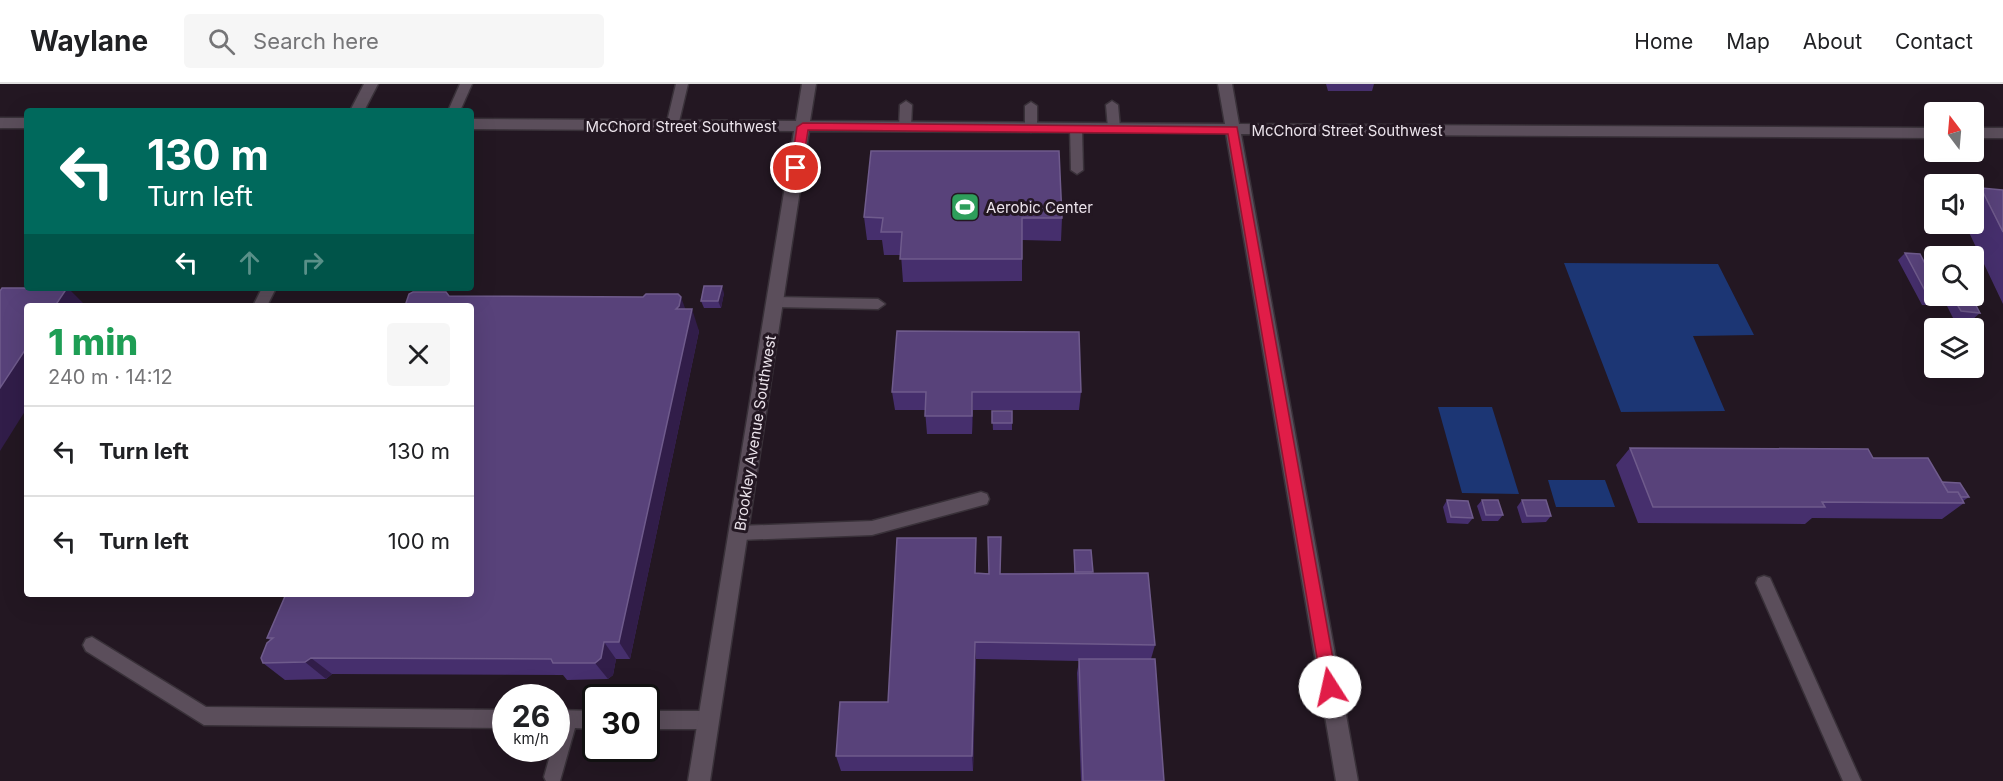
<!DOCTYPE html>
<html lang="en">
<head>
<meta charset="utf-8">
<style>
	:root { --surface:#fff; --page:#f6f6f6; --text:#202124; --muted:#757577; --line:#e0e0e0 }
	body { margin:0; font-family:Inter,sans-serif; background:var(--page); color:var(--text); height:100vh; display:flex; flex-direction:column; font-size:22px; white-space:nowrap }
	* { box-sizing:border-box; margin:0 }
	p { font-size:20px; color:var(--muted) }
	.icon { flex:none; width:33px; height:33px; fill:none; stroke:currentColor; stroke-width:2; stroke-linecap:round; stroke-linejoin:round }
	.map { position:relative; flex:1; overflow:hidden }
	.panel { position:absolute; left:24px; top:219px; width:450px; height:294px; display:flex; flex-direction:column; background:var(--surface); border-radius:6px; box-shadow:0 6px 24px #0002 }
	.panel>* { flex:none }
	.top-card { position:absolute; left:24px; top:24px; width:450px; height:183px; border-radius:6px; box-shadow:0 6px 24px #0002; background:#00695c; color:#fff; overflow:hidden }
	.needle { width:39px; rotate:344deg }
	.buttons { position:absolute; left:1924px; top:18px; display:grid; gap:12px }
	.buttons a { display:grid; place-items:center; width:60px; height:60px; border-radius:6px; background:var(--surface); box-shadow:0 6px 24px #0002; font-size:30px }
	.speed { position:absolute; left:492px; top:600px; display:flex; gap:12px; font-size:30px; font-weight:700; text-align:center }
	.speed>* { display:grid; place-content:center; width:78px; height:78px; border-radius:50%; background:var(--surface); box-shadow:0 6px 24px #0002; line-height:1 }
	.speed small { font-size:15px; font-weight:400 }
	.speed .limit { border:3px solid #111; border-radius:9px; background:#fff; color:#111 }
	.pin { position:absolute; display:grid; place-items:center; width:51px; height:51px; color:#fff; margin:-26px; border:3px solid #fff; border-radius:50%; box-shadow:0 2px 6px #0007 }
	.me { position:absolute; width:66px; margin:-33px; rotate:350deg; stroke-linejoin:round; filter:drop-shadow(0 0 4px #0008) }
	.turn { display:flex; align-items:center; gap:21px; height:126px; padding:0 24px; font-size:27px }
	.turn .icon { width:78px; height:78px; stroke-width:2.5 }
	.turn b { display:block; font-size:42px; line-height:51px }
	.lanes { display:flex; align-items:center; height:57px; padding:0 24px; background:#0003; justify-content:center; gap:30px; direction:ltr }
	.lanes .off { opacity:.35 }
	.round { display:grid; place-items:center; flex:none; width:63px; height:63px; border-radius:6px; background:var(--page) }
	.overview { display:flex; align-items:center; justify-content:space-between; height:102px; padding:0 24px }
	h1 { font-size:36px; font-weight:800; line-height:45px; color:#1e9e55 }
	ul { padding:0; list-style:none }
	li { display:flex; align-items:center; gap:18px; height:90px; padding:0 24px; border-top:2px solid var(--line) }
	li div { flex:1 }
	li b { display:block; font-size:22px }
	li em { font-style:normal }
	header { display:flex; align-items:center; gap:36px; box-sizing:border-box; height:84px; padding:0 30px; background:var(--surface); border-bottom:2px solid var(--line) }
	header strong { font-size:28px }
	nav { display:flex; gap:33px; margin-inline-start:auto; font-size:21px }
	.search { width:420px; height:54px; background:var(--page); display:flex; align-items:center; gap:15px; box-sizing:border-box; padding:0 21px; border-radius:6px; color:var(--muted); font-size:22px }
	.map>svg:first-child { display:block }
	.water { fill:#1c3674 }
	.lines { fill:none; stroke-linecap:round; stroke-linejoin:round }
	.lane-casing { stroke:#393139; stroke-width:3 }
	.street-casing { stroke:#393139; stroke-width:3 }
	.lane { fill:#5b4e5b; fill-rule:evenodd }
	.street { fill:#5b4e5b; fill-rule:evenodd }
	.wall { fill:#462f6d }
	.shaded-wall { fill:#311d49 }
	.building { fill:#58427a; stroke:#6f5b8c; stroke-width:1.5 }
	.route { fill:#e11d48; stroke:#92132f; stroke-width:1.5 }
	.labels { text-anchor:middle; dominant-baseline:central; stroke-width:6; stroke-linejoin:round; paint-order:stroke }
	.street-label { font-size:15px; fill:#ebe3eb; stroke:#231722 }
	.poi-label { font-size:15px; fill:#ebe3eb; stroke:#231722; text-anchor:start }
</style>
</head>
<body>
<header>
<strong>Waylane</strong>
<div class="search"><svg class="icon" aria-label="search" viewBox="0 0 24 24"><circle cx="10" cy="10" r="6"/><path d="M15 15l6 6"/></svg>Search here</div>
<nav><a>Home</a><a>Map</a><a>About</a><a>Contact</a></nav>
</header>
<div class="map">
<svg width="2003" height="697" viewBox="0 0 2003 697">
	<rect width="100%" height="100%" fill="#231722"/>
	<g class="water">
		<polygon points="1564,179 1718,180 1754,251 1693,252 1725,327 1621,328"/>
		<polygon points="1438,323 1492,323 1519,410 1462,409"/>
		<polygon points="1548,396 1605,396 1615,423 1556,423"/>
	</g>
	<g class="lines">
		<g class="lane-casing">
			<g id="lane">
				<polygon points="460,0 472,0 460,27 448,27"/>
				<polygon points="676,0 688,0 678,42 672,46 666,42"/>
				<polygon points="906,17 912,21 911,43 905,47 899,43 900,21"/>
				<polygon points="1112,17 1118,21 1120,44 1114,48 1108,44 1106,21"/>
				<polygon points="1031,18 1037,22 1037,44 1031,48 1025,44 1025,22"/>
				<polygon points="1076,40 1082,44 1083,86 1077,90 1071,86 1070,44"/>
				<polygon points="262,204 276,204 267,222 253,222"/>
				<polygon points="775,213 878,215 885,220 878,225 775,223 768,218"/>
				<polygon points="981,408 987,410 989,415 987,420 872,451 739,456 733,454 731,449 733,444 739,442 872,437"/>
				<polygon points="1764,492 1770,494 1861,697 1843,697 1756,499 1758,494"/>
				<polygon points="92,553 206,623 506,626 506,644 204,641 86,567 83,561 86,555"/>
				<polygon points="556,626 596,627 596,645 575,644 560,697 546,697 544,693 552,664 556,664"/>
				<polygon points="646,627 709,627 715,630 718,636 715,642 709,645 646,645"/>
			</g>
		</g>
		<g class="street-casing">
			<g id="street">
				<polygon points="364,0 378,0 364,27 350,27"/>
				<polygon points="802,0 816,0 810,37 1225,40 1218,0 1232,0 1239,40 1935,44 1935,54 1241,50 1358,697 1336,697 1226,49 809,47 710,697 688,697 794,47 471,45 471,35 796,37"/>
				<rect x="0" y="34" width="27" height="10"/>
				<rect x="1974" y="44" width="29" height="10"/>
			</g>
		</g>
		<use href="#lane" class="lane"/>
		<use href="#street" class="street"/>
	</g>
	<g class="wall">
		<polygon points="1326,0 1374,0 1372,7 1328,7"/>
		<polygon points="1981,104 2003,106 2003,220 1965,140 1974,140 1974,112"/>
		<polygon points="864,133 1062,134 1061,157 1022,156 1022,197 903,198 901,171 884,171 882,156 867,156"/>
		<polygon points="1905,169 1927,183 1935,176 1935,212 1971,212 1980,229 1972,236 1953,234 1943,214 1936,221 1922,221 1898,176"/>
		<polygon points="724,209 721,224 704,224 701,217"/>
		<polygon points="449,212 686,225 699,247 630,575 616,575 613,591 608,595 567,596 563,591 332,590 326,595 285,596 263,579 270,556 267,554 471,510"/>
		<polygon points="892,308 1081,308 1079,326 973,326 972,350 927,350 925,326 895,326"/>
		<polygon points="992,327 1012,327 1012,346 993,346"/>
		<polygon points="1630,364 1873,374 1942,398 1969,413 1963,417 1964,419 1942,435 1812,434 1805,440 1638,439 1616,381"/>
		<polygon points="1447,416 1473,434 1468,440 1447,439 1443,423"/>
		<polygon points="1482,416 1503,431 1498,437 1482,437 1477,422"/>
		<polygon points="1522,416 1551,432 1546,438 1522,439 1517,423"/>
		<polygon points="976,454 976,489 1074,490 1074,466 1091,466 1092,489 1155,561 1151,575 1164,697 1081,697 1077,589 1079,577 976,575 973,687 841,687 836,672 888,618"/>
	</g>
	<g class="shaded-wall">
		<polygon points="722,202 724,209 721,224 718,217"/>
		<polygon points="67,204 68,204 86,222 55,222"/>
		<polygon points="681,213 689,235 676,225"/>
		<polygon points="692,225 699,247 630,575 619,558"/>
		<polygon points="27,263 27,324 0,367 0,304"/>
		<polygon points="972,308 973,326 972,350"/>
		<polygon points="976,454 976,508 975,489"/>
		<polygon points="604,558 616,575 613,591 608,595 595,579"/>
		<polygon points="975,558 976,575 973,687 972,672"/>
		<polygon points="311,574 332,590 326,595 305,578"/>
	</g>
	<g class="building">
		<polygon points="871,67 1059,67 1062,134 1022,134 1022,175 900,175 902,148 881,148 883,134 864,133"/>
		<polygon points="1981,104 2003,106 2003,148"/>
		<polygon points="1905,169 1920,170 1935,199 1935,212 1942,212 1943,214 1929,214"/>
		<polygon points="704,202 722,202 718,217 701,217"/>
		<polygon points="2,204 67,204 55,222 27,222 27,263 0,304 0,207"/>
		<polygon points="413,208 446,208 449,212 643,213 646,210 678,210 681,213 679,222 676,225 692,225 619,558 604,558 601,574 595,579 553,579 551,575 311,574 305,578 263,579 261,574 267,559 273,554 267,554 286,510 471,510 471,222 405,222 409,210"/>
		<polygon points="1952,212 1971,212 1980,229 1961,227"/>
		<polygon points="897,247 1079,248 1081,308 972,308 972,332 925,332 926,308 892,308"/>
		<rect x="992" y="327" width="20" height="12"/>
		<polygon points="1630,364 1868,365 1873,374 1928,374 1948,408 1958,408 1964,419 1822,418 1825,423 1653,423"/>
		<polygon points="1942,398 1960,399 1969,413 1961,413 1958,408 1948,408"/>
		<polygon points="1447,416 1468,417 1473,434 1451,433"/>
		<polygon points="1482,416 1498,416 1503,431 1486,431"/>
		<polygon points="1522,416 1546,416 1551,432 1527,432"/>
		<polygon points="988,453 1001,453 1000,490 1148,489 1155,561 975,558 972,672 836,672 840,618 888,618 897,454 976,454 975,489 989,490"/>
		<polygon points="1074,466 1091,466 1093,488 1075,488"/>
		<polygon points="1079,575 1155,575 1164,697 1083,697"/>
	</g>
	<polygon class="route" points="803,39 1237,43 1338,603 1336,608 1330,611 1325,608 1322,603 1228,50 808,46 802,84 796,88 791,84 797,43"/>
	<defs>
		<g id="stadium-square" transform="scale(1.5)"><rect x="-9" y="-9" width="18" height="18" rx="4" fill="#2e9e5b" stroke="#231722"/><path d="M0-5a6.5 5 0 1 0 0 10a6.5 5 0 1 0 0-10ZM-3.5-1.8h7v3.6h-7Z" fill="#fff"/></g>
	</defs>
	<g fill-rule="evenodd">
		<use href="#stadium-square" x="965" y="123"/>
	</g>
	<g class="labels">
		<g class="street-label">
			<text x="681" y="42">McChord Street Southwest</text>
			<text x="1347" y="46">McChord Street Southwest</text>
			<text transform="translate(755 349) rotate(-81)">Brookley Avenue Southwest</text>
		</g>
		<g class="poi-label">
			<text x="986" y="123">Aerobic Center</text>
		</g>
	</g>
</svg>
<div class="buttons">
<a><svg class="needle" viewBox="-14 -14 28 28"><path d="M0-13l5 13h-10z" fill="#e53935"/><path d="M0 13l5-13h-10z" fill="#757577"/></svg></a>
<a><svg class="icon" aria-label="sound" viewBox="0 0 24 24"><path d="M4 9h4l5-4v14l-5-4H4zM17 9q2 3 0 6"/></svg></a>
<a><svg class="icon" aria-label="search" viewBox="0 0 24 24"><circle cx="10" cy="10" r="6"/><path d="M15 15l6 6"/></svg></a>
<a><svg class="icon" aria-label="layers" viewBox="0 0 24 24"><path d="M12 4l9 5-9 5-9-5zM3 14l9 5 9-5"/></svg></a>
</div>
<div class="speed"><div>26<small>km/h</small></div><div class="limit">30</div></div>
<div class="pin" style="left:796px;top:84px;background:#d93025"><svg class="icon" aria-label="arrive" viewBox="0 0 24 24"><path d="M6 21V4h12l-3 4 3 4H6"/></svg></div>
<svg class="me" style="left:1330px;top:603px" viewBox="-20 -20 40 40"><circle r="19" fill="#fff"/><path d="M0-13L10 11 0 6-10 11z" fill="#e11d48"/></svg>
<div class="top-card">
<div class="turn"><svg class="icon" aria-label="left" viewBox="0 0 24 24"><path d="M17 20v-9H6M10 6l-5 5 5 5"/></svg><div><b>130 m</b>Turn left</div></div>
<div class="lanes"><svg class="icon" aria-label="left" viewBox="0 0 24 24"><path d="M17 20v-9H6M10 6l-5 5 5 5"/></svg><svg class="icon off" aria-label="ahead" viewBox="0 0 24 24"><path d="M12 20V5M6 11l6-6 6 6"/></svg><svg class="icon off" aria-label="right" viewBox="0 0 24 24"><path d="M7 20v-9h11M14 6l5 5-5 5"/></svg></div>
</div>
<section class="panel">
<div class="overview"><div><h1>1 min</h1><p>240 m · 14:12</p></div><a class="round"><svg class="icon" aria-label="close" viewBox="0 0 24 24"><path d="M6 6l12 12M18 6L6 18"/></svg></a></div>
<ul>
<li><svg class="icon" aria-label="left" viewBox="0 0 24 24"><path d="M17 20v-9H6M10 6l-5 5 5 5"/></svg><div><b>Turn left</b></div><em>130 m</em></li>
<li><svg class="icon" aria-label="left" viewBox="0 0 24 24"><path d="M17 20v-9H6M10 6l-5 5 5 5"/></svg><div><b>Turn left</b></div><em>100 m</em></li>
</ul>
</section>
</div>
</body>
</html>
